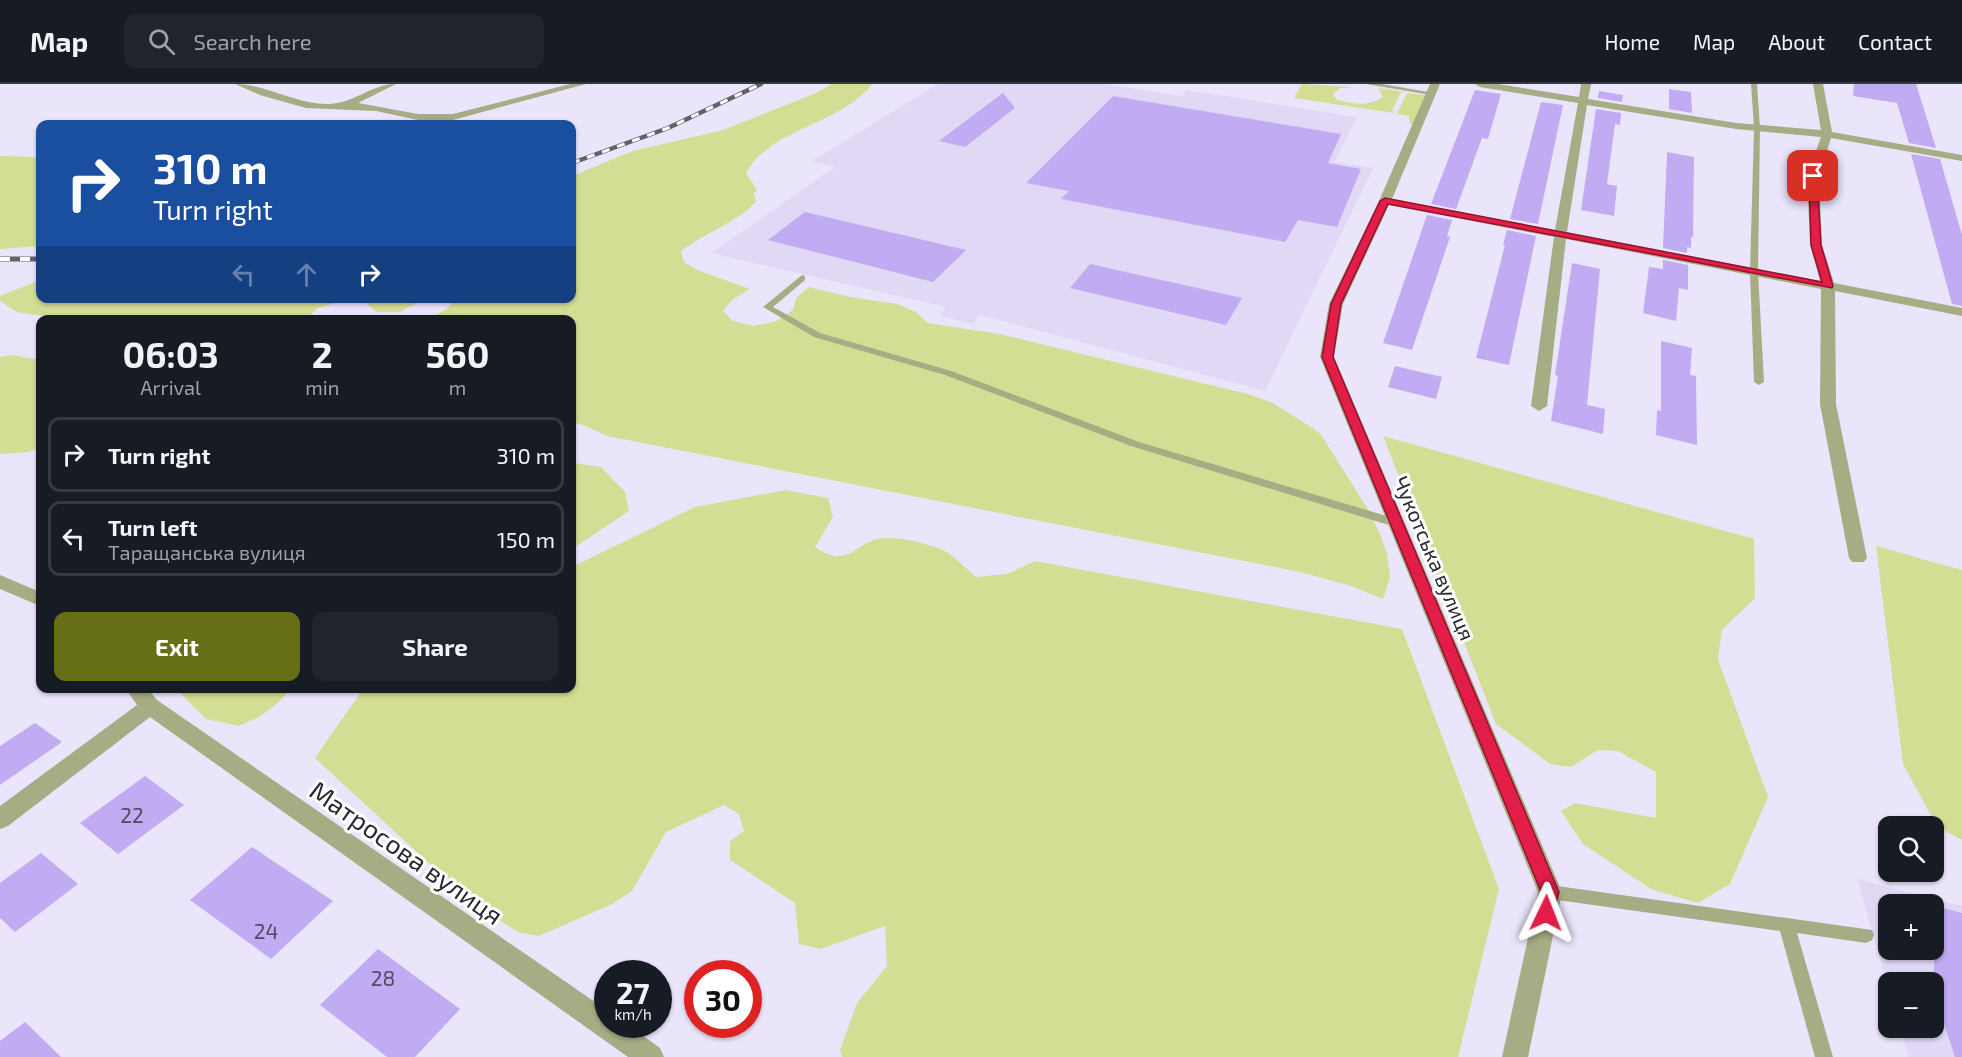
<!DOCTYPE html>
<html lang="en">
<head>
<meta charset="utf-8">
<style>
	:root { --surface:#171b24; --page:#20242c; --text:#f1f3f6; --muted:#9ea1a6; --line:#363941; --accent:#676f16 }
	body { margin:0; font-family:"Exo 2",sans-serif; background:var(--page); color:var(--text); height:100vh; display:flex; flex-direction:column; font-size:22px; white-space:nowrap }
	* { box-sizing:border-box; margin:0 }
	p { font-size:20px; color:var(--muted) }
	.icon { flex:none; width:33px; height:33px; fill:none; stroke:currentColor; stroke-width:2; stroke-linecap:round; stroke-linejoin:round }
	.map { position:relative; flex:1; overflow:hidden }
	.details { position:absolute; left:36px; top:231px; width:540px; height:378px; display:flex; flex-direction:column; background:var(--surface); border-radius:12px; box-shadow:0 2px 4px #0004 }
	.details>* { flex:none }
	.guide { position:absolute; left:36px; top:36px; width:540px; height:183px; border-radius:12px; box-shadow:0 2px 4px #0004; background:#1a4fa0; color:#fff; overflow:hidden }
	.buttons { position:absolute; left:1878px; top:732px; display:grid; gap:12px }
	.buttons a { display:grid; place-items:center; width:66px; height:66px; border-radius:12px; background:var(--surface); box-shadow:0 2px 4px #0004; font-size:30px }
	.speed { position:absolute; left:594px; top:876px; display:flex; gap:12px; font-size:30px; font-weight:700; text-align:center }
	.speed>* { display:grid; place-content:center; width:78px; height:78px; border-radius:50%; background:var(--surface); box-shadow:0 2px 4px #0004; line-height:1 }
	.speed small { font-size:15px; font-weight:400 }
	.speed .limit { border:9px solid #d22; background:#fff; color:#111 }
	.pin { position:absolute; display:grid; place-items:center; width:51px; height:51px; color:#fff; margin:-26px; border-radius:12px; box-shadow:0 3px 9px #0006 }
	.me { position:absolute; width:66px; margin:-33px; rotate:2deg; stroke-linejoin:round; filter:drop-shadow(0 0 4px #0008) }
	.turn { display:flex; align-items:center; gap:21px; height:126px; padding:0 18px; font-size:27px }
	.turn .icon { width:78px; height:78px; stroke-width:2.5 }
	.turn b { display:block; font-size:42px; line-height:51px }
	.lanes { display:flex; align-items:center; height:57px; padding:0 18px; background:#0003; justify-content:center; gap:30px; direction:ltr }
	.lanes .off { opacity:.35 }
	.eta { display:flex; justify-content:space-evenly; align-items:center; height:102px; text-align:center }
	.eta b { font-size:36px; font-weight:700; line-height:42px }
	.primary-button { display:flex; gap:12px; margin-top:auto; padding:12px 18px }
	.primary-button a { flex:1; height:69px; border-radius:12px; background:var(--accent); color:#fff; font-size:24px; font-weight:700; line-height:69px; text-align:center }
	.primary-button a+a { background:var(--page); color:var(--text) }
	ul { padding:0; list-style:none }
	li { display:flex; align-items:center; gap:18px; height:75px; margin:0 12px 9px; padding:0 6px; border:3px solid var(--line); border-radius:12px }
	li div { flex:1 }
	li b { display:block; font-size:22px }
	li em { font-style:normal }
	header { display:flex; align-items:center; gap:36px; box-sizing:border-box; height:84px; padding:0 30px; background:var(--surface); border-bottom:2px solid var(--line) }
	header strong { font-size:28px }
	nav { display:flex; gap:33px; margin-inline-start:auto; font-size:21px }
	.search { width:420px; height:54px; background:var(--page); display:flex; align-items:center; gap:15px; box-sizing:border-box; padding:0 21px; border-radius:12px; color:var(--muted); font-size:22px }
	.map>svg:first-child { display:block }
	.built { fill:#e0d8f5; fill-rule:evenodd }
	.green { fill:#d3dd94 }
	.building { fill:#c1abf2 }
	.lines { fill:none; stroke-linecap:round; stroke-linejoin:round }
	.service { fill:#a6ac83; fill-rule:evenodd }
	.minor { fill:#a6ac83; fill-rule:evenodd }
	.rail-far1-casing { stroke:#63606c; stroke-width:4.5 }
	.rail-casing { stroke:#63606c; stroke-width:5 }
	.rail-far1 { stroke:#fff; stroke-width:3; stroke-dasharray:8; stroke-linecap:butt }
	.rail { stroke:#fff; stroke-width:4; stroke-dasharray:10; stroke-linecap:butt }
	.route { fill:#e11d48; stroke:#92132f; stroke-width:1.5 }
	.labels { text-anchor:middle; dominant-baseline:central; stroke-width:6; stroke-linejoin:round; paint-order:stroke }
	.street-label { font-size:21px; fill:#2a2830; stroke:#fff }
	.near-number-label { font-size:21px; fill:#504960 }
	.near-street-label { font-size:26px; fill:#2a2830; stroke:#fff }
</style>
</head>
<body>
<header>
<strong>Map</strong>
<div class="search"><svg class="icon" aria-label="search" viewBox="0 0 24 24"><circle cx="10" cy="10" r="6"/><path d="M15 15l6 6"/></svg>Search here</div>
<nav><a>Home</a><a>Map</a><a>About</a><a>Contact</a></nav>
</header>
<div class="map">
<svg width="1962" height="973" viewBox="0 0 1962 973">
	<rect width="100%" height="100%" fill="#ebe5fb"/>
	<g class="built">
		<polygon points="938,0 1103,0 1181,12 1186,6 1357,33 1335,78 1373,84 1265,307 980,231 973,240 940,232 946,223 711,169 835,83 812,77"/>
		<path d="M 1857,795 L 1962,822 L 1962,973 L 1909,973 L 1900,944 L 1934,944 L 1934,898 L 1888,898 L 1888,903 ZM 1888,820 L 1934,820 L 1934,866 L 1888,866 Z"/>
	</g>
	<g class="green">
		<path d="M 832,0 L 872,0 C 841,41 770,44 746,89 L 757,106 L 754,110 L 756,118 C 734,140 705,149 681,167 L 684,178 L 697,186 L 750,205 L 733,215 L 723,227 L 733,237 L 753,242 L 777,237 L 793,226 L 796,214 L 809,203 L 850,213 L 897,220 L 916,228 L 928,239 L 999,250 L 1248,310 L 1273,319 L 1320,349 L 1369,427 L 1379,448 L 1387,469 L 1390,493 L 1383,515 L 1351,502 L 1300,488 L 607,352 L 586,342 L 572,338 L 572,236 L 428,236 L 446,225 L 457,215 L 572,214 L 572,92 L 633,67 L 723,46 L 816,9 Z"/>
		<path d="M 1302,0 L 1349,3 L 1350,4 L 1340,4 L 1333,10 L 1337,16 C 1354,20 1367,23 1383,13 L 1378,4 L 1404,8 L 1400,9 L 1392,27 L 1394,29 L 1294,14 Z"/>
		<polygon points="1407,9 1425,11 1414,41 1410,40 1409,32 1397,30"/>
		<polygon points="425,36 478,37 498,40 359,40 369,38"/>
		<polygon points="0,72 40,73 40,162 0,165"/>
		<polygon points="40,196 40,214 424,215 400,228 376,228 366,219 344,216 318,224 304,236 61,235 17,228 0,217 0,212"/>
		<polygon points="12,271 40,276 40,364 28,368 0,370 0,273"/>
		<polygon points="1383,352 1754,455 1755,514 1722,546 1718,575 1768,713 1730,800 1698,819 1651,805 1583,760 1561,727 1575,719 1656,734 1656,688 1618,667 1598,666 1571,683 1550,680 1496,640"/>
		<polygon points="575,379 601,383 625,408 629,427 572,465 572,380"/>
		<path d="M 786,406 L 828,414 L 833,433 L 815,463 C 849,487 856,456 884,454 C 901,453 927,459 943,466 C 955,472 966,485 976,493 L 1007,490 L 1035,477 L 1402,545 L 1499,805 L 1458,973 L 842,973 L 840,966 L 857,919 L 887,882 L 885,842 L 821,865 L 799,860 L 795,819 L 730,776 L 730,757 L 744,747 L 739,730 L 724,721 L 666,748 L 632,807 L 612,820 L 539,852 L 518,848 L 472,819 L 315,674 L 363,605 L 572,604 L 572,483 L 695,423 Z"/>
		<polygon points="1876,462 1962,486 1962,756 1937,742 1903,680"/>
		<polygon points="176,605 290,605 279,618 261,632 239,642 206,635"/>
	</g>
	<g class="building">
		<polygon points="1854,0 1916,0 1936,64 1909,59 1897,19 1853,12"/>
		<polygon points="1669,5 1691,8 1692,29 1669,25"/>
		<polygon points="1475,6 1501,10 1488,55 1482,54 1456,125 1431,120"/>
		<polygon points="1599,7 1623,11 1622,18 1598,14"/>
		<polygon points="1003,9 1015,24 965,63 939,57"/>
		<polygon points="1113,12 1341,50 1328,79 1361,85 1337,143 1298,136 1285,158 1061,115 1069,107 1026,99"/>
		<polygon points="1541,18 1563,21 1538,140 1510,135"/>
		<polygon points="1596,25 1621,29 1620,41 1615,40 1607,100 1617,102 1614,132 1581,126"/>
		<polygon points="1667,68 1694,73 1693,153 1691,153 1691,164 1687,163 1687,169 1663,164"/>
		<polygon points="1911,70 1940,75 1962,151 1962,222 1952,220"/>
		<polygon points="805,128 966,166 933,198 768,156"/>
		<polygon points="1427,131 1452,136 1447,152 1450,153 1412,266 1383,259"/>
		<polygon points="1507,146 1536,152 1509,281 1476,274 1505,161 1503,161"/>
		<polygon points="1663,176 1688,181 1688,206 1679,204 1676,237 1643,229 1649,183 1663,185"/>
		<polygon points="1572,179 1600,185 1587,321 1605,325 1603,350 1551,337 1558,292 1555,291"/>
		<polygon points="1090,180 1242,214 1226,241 1070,204"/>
		<polygon points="1661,257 1692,264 1690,291 1696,292 1697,361 1656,351 1657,326 1661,327"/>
		<polygon points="1395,282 1442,293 1436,315 1388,303"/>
		<polygon points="35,639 62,658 0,701 0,662"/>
		<polygon points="145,692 184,721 118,770 80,739"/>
		<polygon points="252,763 333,817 271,875 190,816"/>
		<polygon points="41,769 78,800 15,848 0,834 0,799"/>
		<polygon points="1934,822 1962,829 1962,973 1955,973 1934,908"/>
		<polygon points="378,865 460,925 415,973 387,973 320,921"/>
		<polygon points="25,938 61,973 0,973 0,957"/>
	</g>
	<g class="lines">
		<g class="service">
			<polygon points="1366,0 1382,0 1434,9 1431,11"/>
			<polygon points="1751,0 1757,0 1760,44 1758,188 1764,298 1759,301 1754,298 1750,188 1754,44"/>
			<polygon points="802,191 805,192 805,196 773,223 820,249 951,287 1139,358 1400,436 1402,439 1400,442 1392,442 1131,362 945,291 814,253 763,223"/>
			<polygon points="1550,801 1872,846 1874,851 1872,856 1866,859 1797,849 1833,973 1815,973 1780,847 1550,815 1544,813 1542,808 1544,803"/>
		</g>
		<g class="minor">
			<path d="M 235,0 C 267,0 296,21 330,20 C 354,19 372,0 396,0 L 358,19 L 418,30 L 453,30 L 570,0 L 586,0 L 453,36 L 418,36 L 376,27 L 306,24 L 260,11 Z"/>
			<path d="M 1430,0 L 1440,0 L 1392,115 L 1555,146 L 1578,19 L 1480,3 L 1475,0 L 1498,0 L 1579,13 L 1581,0 L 1591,0 L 1588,15 L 1736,39 L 1821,46 L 1813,0 L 1823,0 L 1832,48 L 1962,71 L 1962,77 L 1831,54 L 1819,92 L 1822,161 L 1834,199 L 1962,224 L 1962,232 L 1835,207 L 1836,320 L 1867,474 L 1864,478 L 1852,478 L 1849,474 L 1820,320 L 1821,205 L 1566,155 L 1547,322 L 1539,327 L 1531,322 L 1554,153 L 1389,121 L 1343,220 L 1334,273 L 1562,808 L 1528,973 L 1502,973 L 1538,808 L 1320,273 L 1329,220 L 1379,117 ZM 1587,21 L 1736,45 L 1821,53 L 1807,92 L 1810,161 L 1820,197 L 1567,148 Z"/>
			<polygon points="0,491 40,508 40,522 0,505"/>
			<polygon points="125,604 147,604 157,616 608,927 608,940 627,940 660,964 664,973 628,973 150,633 8,742 0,745 0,722 137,621"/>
		</g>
		<g class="rail-far1-casing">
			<polyline id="rail-far1" points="572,79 668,44 761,0"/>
		</g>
		<g class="rail-casing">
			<polyline id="rail" points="0,175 40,175"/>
		</g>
		<use href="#rail-far1" class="rail-far1"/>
		<use href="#rail" class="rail"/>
	</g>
	<polygon class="route" points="1813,89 1817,92 1821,161 1833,202 1832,204 1388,120 1341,220 1333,273 1559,808 1552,835 1546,837 1539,835 1537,829 1541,808 1322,273 1331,220 1380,117 1385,114 1822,198 1811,161 1809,92"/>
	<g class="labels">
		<g class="street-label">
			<text transform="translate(1435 474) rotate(67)">Чукотська вулиця</text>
		</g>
		<g class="near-number-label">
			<text x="132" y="730">22</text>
			<text x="266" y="846">24</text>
			<text x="383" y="893">28</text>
		</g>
		<g class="near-street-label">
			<text transform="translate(407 768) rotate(35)">Матросова вулиця</text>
		</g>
	</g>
</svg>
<div class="buttons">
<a><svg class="icon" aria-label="search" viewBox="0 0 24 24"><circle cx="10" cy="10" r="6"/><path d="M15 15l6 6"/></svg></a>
<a>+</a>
<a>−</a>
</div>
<div class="speed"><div>27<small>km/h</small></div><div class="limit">30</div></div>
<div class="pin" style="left:1813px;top:92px;background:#d93025"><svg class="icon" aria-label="arrive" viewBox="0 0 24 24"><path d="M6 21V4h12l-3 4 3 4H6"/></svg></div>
<svg class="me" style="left:1546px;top:829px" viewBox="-20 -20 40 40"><path d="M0-17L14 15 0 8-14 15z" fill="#e11d48" stroke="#fff" stroke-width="4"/></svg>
<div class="guide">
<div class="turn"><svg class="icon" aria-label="right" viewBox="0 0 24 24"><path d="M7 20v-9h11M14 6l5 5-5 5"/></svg><div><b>310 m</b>Turn right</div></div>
<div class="lanes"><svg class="icon off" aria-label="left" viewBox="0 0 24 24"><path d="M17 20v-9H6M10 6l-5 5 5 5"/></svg><svg class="icon off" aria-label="ahead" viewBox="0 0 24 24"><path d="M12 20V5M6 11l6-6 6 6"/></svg><svg class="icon" aria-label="right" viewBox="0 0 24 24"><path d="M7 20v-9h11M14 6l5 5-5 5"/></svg></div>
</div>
<section class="details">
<div class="eta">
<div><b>06:03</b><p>Arrival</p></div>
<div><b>2</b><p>min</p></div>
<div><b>560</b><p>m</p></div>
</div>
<ul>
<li><svg class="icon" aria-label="right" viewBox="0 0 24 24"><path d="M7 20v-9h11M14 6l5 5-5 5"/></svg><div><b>Turn right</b></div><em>310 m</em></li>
<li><svg class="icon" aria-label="left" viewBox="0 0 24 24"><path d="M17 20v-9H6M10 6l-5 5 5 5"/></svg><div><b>Turn left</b><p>Таращанська вулиця</p></div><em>150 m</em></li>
</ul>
<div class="primary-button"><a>Exit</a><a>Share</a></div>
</section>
</div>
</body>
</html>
